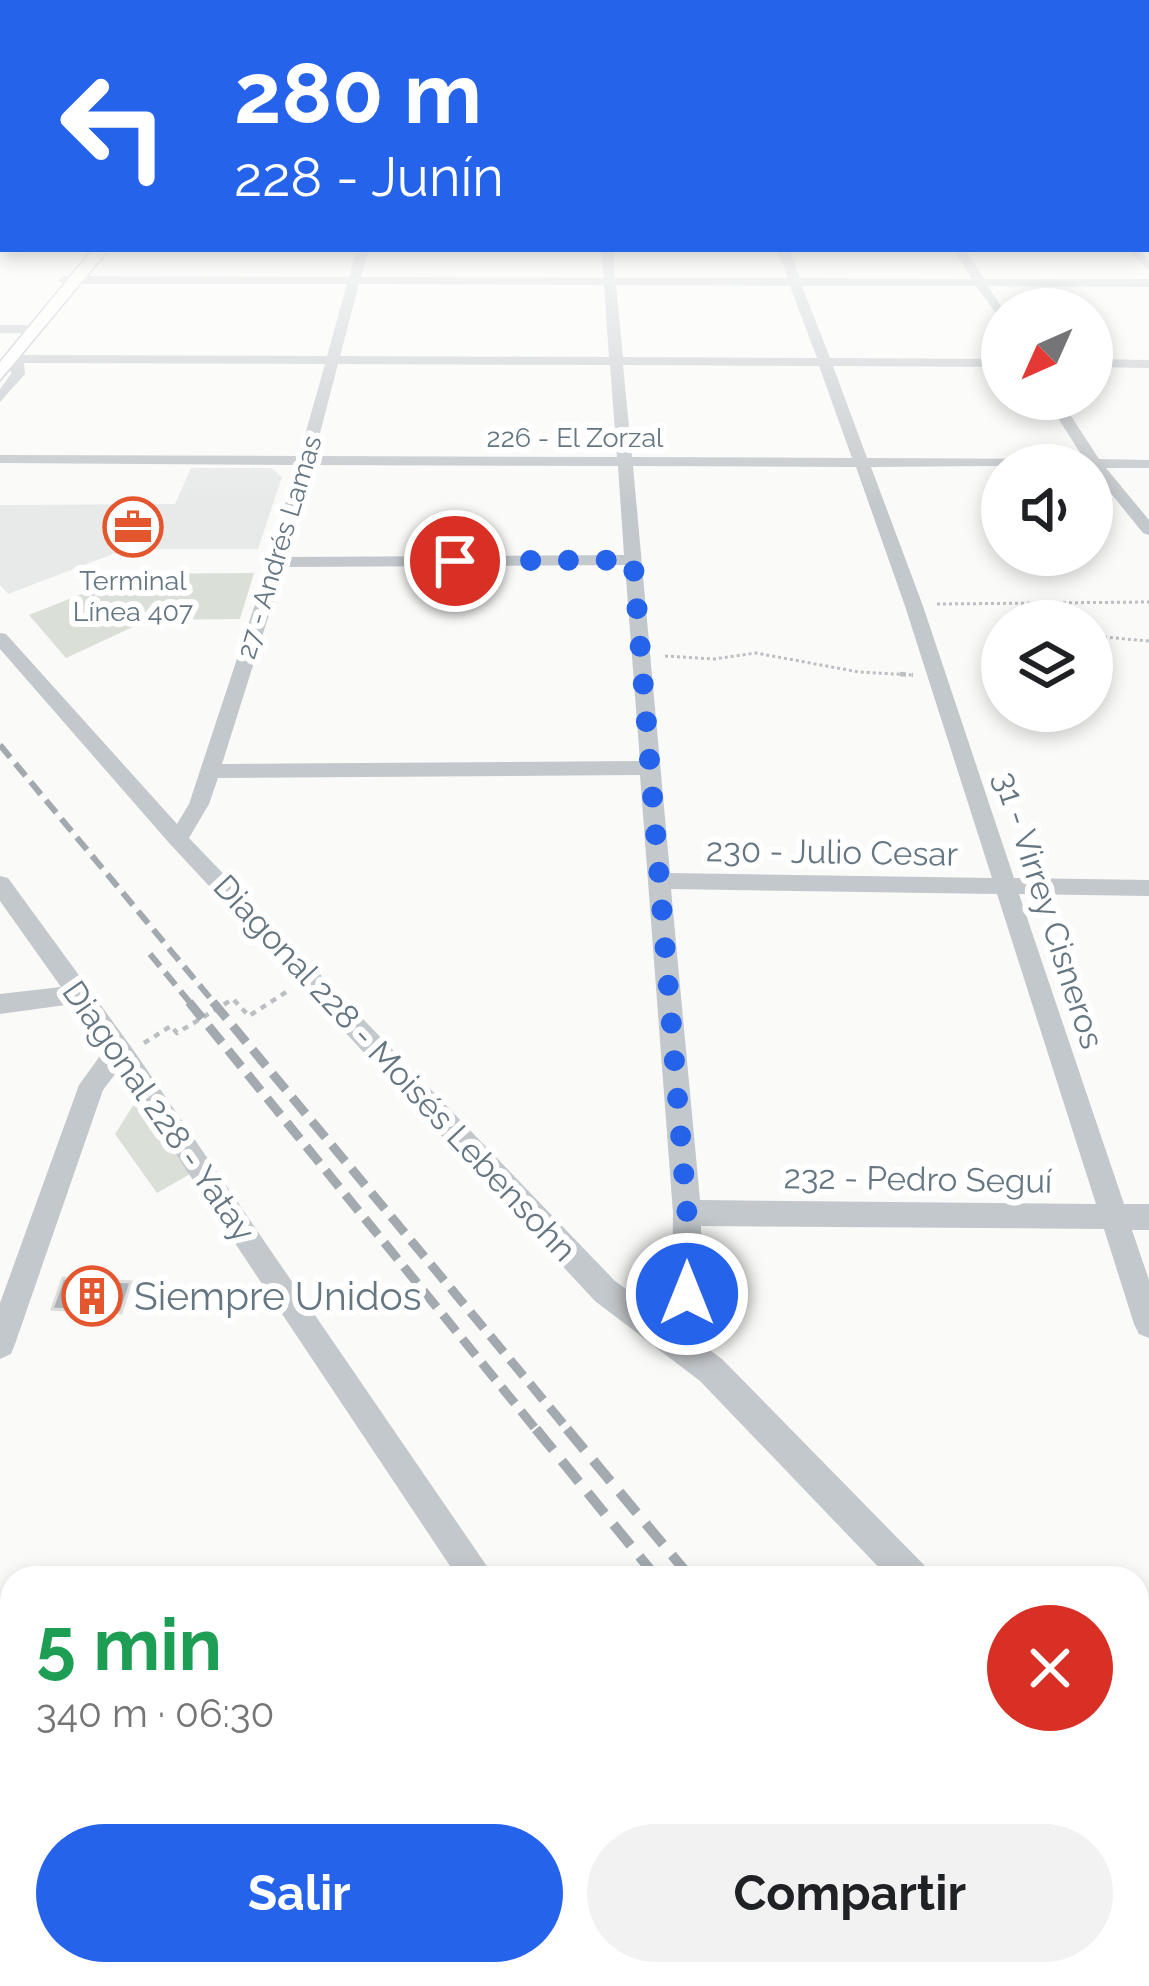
<!DOCTYPE html>
<html lang="es">
<head>
<meta charset="utf-8">
<style>
	:root { --surface:#fff; --page:#f2f2f2; --text:#202124; --muted:#757577; --accent:#2563eb }
	body { margin:0; font-family:Raleway,sans-serif; background:var(--page); color:var(--text); height:100vh; display:flex; flex-direction:column; font-size:45px; white-space:nowrap }
	* { box-sizing:border-box; margin:0 }
	p { font-size:39px; color:var(--muted) }
	.icon { flex:none; width:66px; height:66px; fill:none; stroke:currentColor; stroke-width:2; stroke-linecap:round; stroke-linejoin:round }
	.map { position:relative; flex:1; overflow:hidden }
	.sheet { position:absolute; left:0px; top:1566px; width:1149px; height:420px; display:flex; flex-direction:column; background:var(--surface); border-radius:36px 36px 0 0; box-shadow:0 6px 18px #0003 }
	.sheet>* { flex:none }
	.banner { position:absolute; left:0px; top:0px; width:1149px; height:252px; box-shadow:0 6px 18px #0003; background:#2563eb; color:#fff; overflow:hidden }
	.needle { width:78px; rotate:225deg }
	.tools { position:absolute; left:981px; top:288px; display:grid; gap:24px }
	.tools a { display:grid; place-items:center; width:132px; height:132px; border-radius:50%; background:var(--surface); box-shadow:0 6px 18px #0003; font-size:60px }
	.pin { position:absolute; display:grid; place-items:center; width:102px; height:102px; color:#fff; margin:-51px; border:6px solid #fff; border-radius:50%; box-shadow:0 3px 12px #0007 }
	.me { position:absolute; width:132px; margin:-66px; rotate:0deg; stroke-linejoin:round; filter:drop-shadow(0 0 9px #0008) }
	.turn { display:flex; align-items:center; gap:42px; height:252px; padding:0 36px; font-size:54px }
	.turn .icon { width:156px; height:156px; stroke-width:2.5 }
	.turn b { display:block; font-size:84px; line-height:102px }
	.round { display:grid; place-items:center; flex:none; width:126px; height:126px; border-radius:63px; background:var(--page) }
	.overview { display:flex; align-items:center; justify-content:space-between; height:204px; padding:0 36px }
	h1 { font-size:72px; font-weight:700; line-height:90px; color:#1e9e55 }
	.action { display:flex; gap:24px; margin-top:auto; padding:24px 36px }
	.action a { flex:1; height:138px; border-radius:72px; background:var(--accent); color:#fff; font-size:48px; font-weight:700; line-height:138px; text-align:center }
	.action a+a { background:var(--page); color:var(--text) }
	.map>svg:first-child { display:block }
	.built { fill:#e8e9e9 }
	.green { fill:#dadfd7 }
	.building { fill:#aab3b9; stroke:#dcdcda; stroke-width:3 }
	.lines { fill:none; stroke-linecap:round; stroke-linejoin:round }
	.secondary-casing { stroke:#b3babf; stroke-width:3 }
	.path-far1 { stroke:#bbbfc2; stroke-width:3; stroke-dasharray:3 3; stroke-linecap:butt }
	.path { stroke:#bbbfc2; stroke-width:4.5; stroke-dasharray:6 6; stroke-linecap:butt }
	.minor { fill:#c3c8cc; fill-rule:evenodd }
	.secondary { fill:#fff; fill-rule:evenodd }
	.rail-far2 { stroke:#a2aab0; stroke-width:6; stroke-dasharray:16 8; stroke-linecap:butt }
	.rail-far1 { stroke:#a2aab0; stroke-width:9; stroke-dasharray:21 10; stroke-linecap:butt }
	.rail { stroke:#a2aab0; stroke-width:10; stroke-dasharray:27 14; stroke-linecap:butt }
	.route { stroke:#2563eb; stroke-width:21; stroke-dasharray:0 37.8 }
	.labels { text-anchor:middle; dominant-baseline:central; stroke-width:12; stroke-linejoin:round; paint-order:stroke }
	.far-street-label { font-size:27px; fill:#657683; stroke:#fff }
	.far-poi-label { font-size:27px; fill:#657683; stroke:#fff }
	.street-label { font-size:33px; fill:#657683; stroke:#fff }
	.near-poi-label { font-size:39px; fill:#657683; stroke:#fff; text-anchor:start }
</style>
</head>
<body>
<div class="map">
<svg width="1149" height="1986" viewBox="0 0 1149 1986">
	<rect width="100%" height="100%" fill="#fafaf8"/>
	<polygon class="built" points="191,468 271,468 282,477 258,549 126,549 8,594 0,585 0,505 175,504"/>
	<g class="green">
		<polygon points="254,573 240,619 148,620 66,658 29,615 132,574"/>
		<polygon points="136,1101 190,1174 157,1193 115,1134"/>
	</g>
	<polygon class="building" points="63,1278 131,1282 121,1313 52,1309"/>
	<g class="lines">
		<g class="secondary-casing">
			<polygon id="secondary" points="93,249 109,249 0,380 0,362"/>
		</g>
		<g class="path-far1">
			<polyline points="937,604 1149,602"/>
			<polyline points="1092,636 1149,641"/>
			<polyline points="665,656 714,659 756,653 859,672 913,675"/>
		</g>
		<g class="path">
			<polyline points="900,674 913,675"/>
			<polyline points="144,1043 171,1026 177,1033 233,999 249,1016 291,989"/>
		</g>
		<g class="minor">
			<path d="M 357,249 L 369,249 L 361,277 L 604,278 L 601,249 L 613,249 L 615,278 L 788,278 L 777,249 L 789,249 L 800,278 L 972,279 L 953,249 L 965,249 L 984,279 L 1149,279 L 1149,287 L 988,286 L 1003,309 L 1002,321 L 976,286 L 802,286 L 830,358 L 1002,359 L 1002,367 L 833,366 L 867,458 L 1084,459 L 1046,399 L 1060,399 L 1099,459 L 1149,460 L 1149,468 L 1106,468 L 1149,520 L 1149,535 L 1143,533 L 1092,470 L 1092,465 L 871,467 L 923,606 L 1014,878 L 1149,880 L 1149,896 L 1019,894 L 1124,1204 L 1149,1204 L 1149,1230 L 1132,1230 L 1149,1280 L 1149,1338 L 1139,1334 L 1134,1324 L 1104,1229 L 701,1226 L 702,1295 L 692,1337 L 722,1359 L 925,1566 L 930,1578 L 889,1578 L 700,1381 L 595,1301 L 170,844 L 0,649 L 0,633 L 6,634 L 177,824 L 189,804 L 269,562 L 296,465 L 0,463 L 0,455 L 299,456 L 325,364 L 24,363 L 25,374 L 0,402 L 0,389 L 11,374 L 10,359 L 17,355 L 327,356 L 347,284 L 64,284 L 58,280 L 64,276 L 349,277 ZM 359,284 L 604,285 L 609,357 L 340,356 ZM 616,285 L 790,286 L 817,358 L 623,357 ZM 338,364 L 610,365 L 617,457 L 314,456 ZM 623,365 L 819,366 L 852,458 L 632,457 ZM 311,465 L 618,466 L 624,555 L 287,557 ZM 633,466 L 856,467 L 905,606 L 992,878 L 670,873 ZM 625,565 L 640,761 L 222,764 L 284,567 ZM 640,775 L 673,1213 L 672,1295 L 667,1319 L 615,1281 L 189,838 L 209,804 L 218,778 ZM 671,889 L 997,894 L 1096,1204 L 700,1200 Z"/>
			<polygon points="1126,249 1138,249 1149,260 1149,270"/>
			<polygon points="0,325 25,325 31,329 25,333 0,333"/>
			<polygon points="1092,359 1149,360 1149,368 1092,367"/>
			<polygon points="0,876 8,878 132,1048 495,1578 458,1578 119,1069 103,1090 15,1344 11,1354 0,1359 0,1303 79,1085 105,1049 73,1004 0,1014 0,994 61,987 0,901"/>
			<rect x="0" y="1707" width="12" height="36"/>
			<polygon points="1137,1791 1149,1796 1149,1841 1137,1836"/>
			<polygon points="729,1974 769,1974 772,1986 732,1986"/>
		</g>
		<use href="#secondary" class="secondary"/>
		<g class="rail-far2">
			<polyline points="0,745 216,1005"/>
			<polyline points="150,954 192,1005"/>
		</g>
		<g class="rail-far1">
			<polyline points="189,1002 538,1432"/>
			<polyline points="213,1002 570,1432"/>
		</g>
		<g class="rail">
			<polyline points="536,1429 657,1578"/>
			<polyline points="567,1429 691,1578"/>
			<polyline points="974,1974 983,1986"/>
			<polyline points="1016,1974 1025,1986"/>
		</g>
	</g>
	<linearGradient id="sky" x2="0" y2="1"><stop stop-color="#96bcdc"/><stop offset="0.45" stop-color="#fdfdfc"/><stop offset="1" stop-color="#fdfdfc" stop-opacity="0"/></linearGradient>
	<rect width="1149" height="508" fill="url(#sky)"/>
	<g class="lines">
		<polyline class="route" points="455,561 633,560 687,1213 687,1294"/>
	</g>
	<defs>
		<g id="office-ring" transform="scale(3)"><circle r="9.5" fill="#fff" stroke="#e4572e" stroke-width="1.5"/><path d="M-6-3h4V-5.5h4V-3h4V5H-6ZM-1-4.5V-3h2v-1.5ZM-6 0V1H6V0Z" fill="#e4572e"/></g>
		<g id="building-ring" transform="scale(3)"><circle r="9.5" fill="#fff" stroke="#e4572e" stroke-width="1.5"/><path d="M-4-6H4V6H1V3H-1V6H-4ZM-2.5-4.3h1.7v1.8h-1.7ZM.8-4.3h1.7v1.8H.8ZM-2.5-1h1.7V.8h-1.7ZM.8-1h1.7V.8H.8Z" fill="#e4572e"/></g>
	</defs>
	<g fill-rule="evenodd">
		<use href="#office-ring" x="133" y="527"/>
		<use href="#building-ring" x="92" y="1296"/>
	</g>
	<g class="labels">
		<g class="far-street-label">
			<text x="575" y="437">226 - El Zorzal</text>
			<text transform="translate(279 547) rotate(-73)">27 - Andrés Lamas</text>
		</g>
		<g class="far-poi-label">
			<text x="133" y="580">Terminal<tspan x="133" dy="31">Línea 407</tspan></text>
		</g>
		<g class="street-label">
			<text transform="translate(832 852) rotate(1)">230 - Julio Cesar</text>
			<text transform="translate(1049 910) rotate(72)">31 - Virrey Cisneros</text>
			<text transform="translate(395 1068) rotate(47)">Diagonal 228 - Moisés Lebensohn</text>
			<text transform="translate(159 1111) rotate(55)">Diagonal 228 - Yatay</text>
			<text transform="translate(918 1179) rotate(1)">232 - Pedro Seguí</text>
		</g>
		<g class="near-poi-label">
			<text x="134" y="1296">Siempre Unidos</text>
		</g>
	</g>
</svg>
<div class="tools">
<a><svg class="needle" viewBox="-14 -14 28 28"><path d="M0-13l5 13h-10z" fill="#e53935"/><path d="M0 13l5-13h-10z" fill="#757577"/></svg></a>
<a><svg class="icon" aria-label="sound" viewBox="0 0 24 24"><path d="M4 9h4l5-4v14l-5-4H4zM17 9q2 3 0 6"/></svg></a>
<a><svg class="icon" aria-label="layers" viewBox="0 0 24 24"><path d="M12 4l9 5-9 5-9-5zM3 14l9 5 9-5"/></svg></a>
</div>
<div class="pin" style="left:455px;top:561px;background:#d93025"><svg class="icon" aria-label="arrive" viewBox="0 0 24 24"><path d="M6 21V4h12l-3 4 3 4H6"/></svg></div>
<svg class="me" style="left:687px;top:1294px" viewBox="-20 -20 40 40"><circle r="17" fill="#2563eb" stroke="#fff" stroke-width="3"/><path d="M0-11L8 9 0 5-8 9z" fill="#fff"/></svg>
<div class="banner">
<div class="turn"><svg class="icon" aria-label="left" viewBox="0 0 24 24"><path d="M17 20v-9H6M10 6l-5 5 5 5"/></svg><div><b>280 m</b>228 - Junín</div></div>
</div>
<section class="sheet">
<div class="overview"><div><h1>5 min</h1><p>340 m · 06:30</p></div><a class="round" style="background:#d93025;color:#fff"><svg class="icon" aria-label="close" viewBox="0 0 24 24"><path d="M6 6l12 12M18 6L6 18"/></svg></a></div>
<div class="action"><a>Salir</a><a>Compartir</a></div>
</section>
</div>
</body>
</html>
